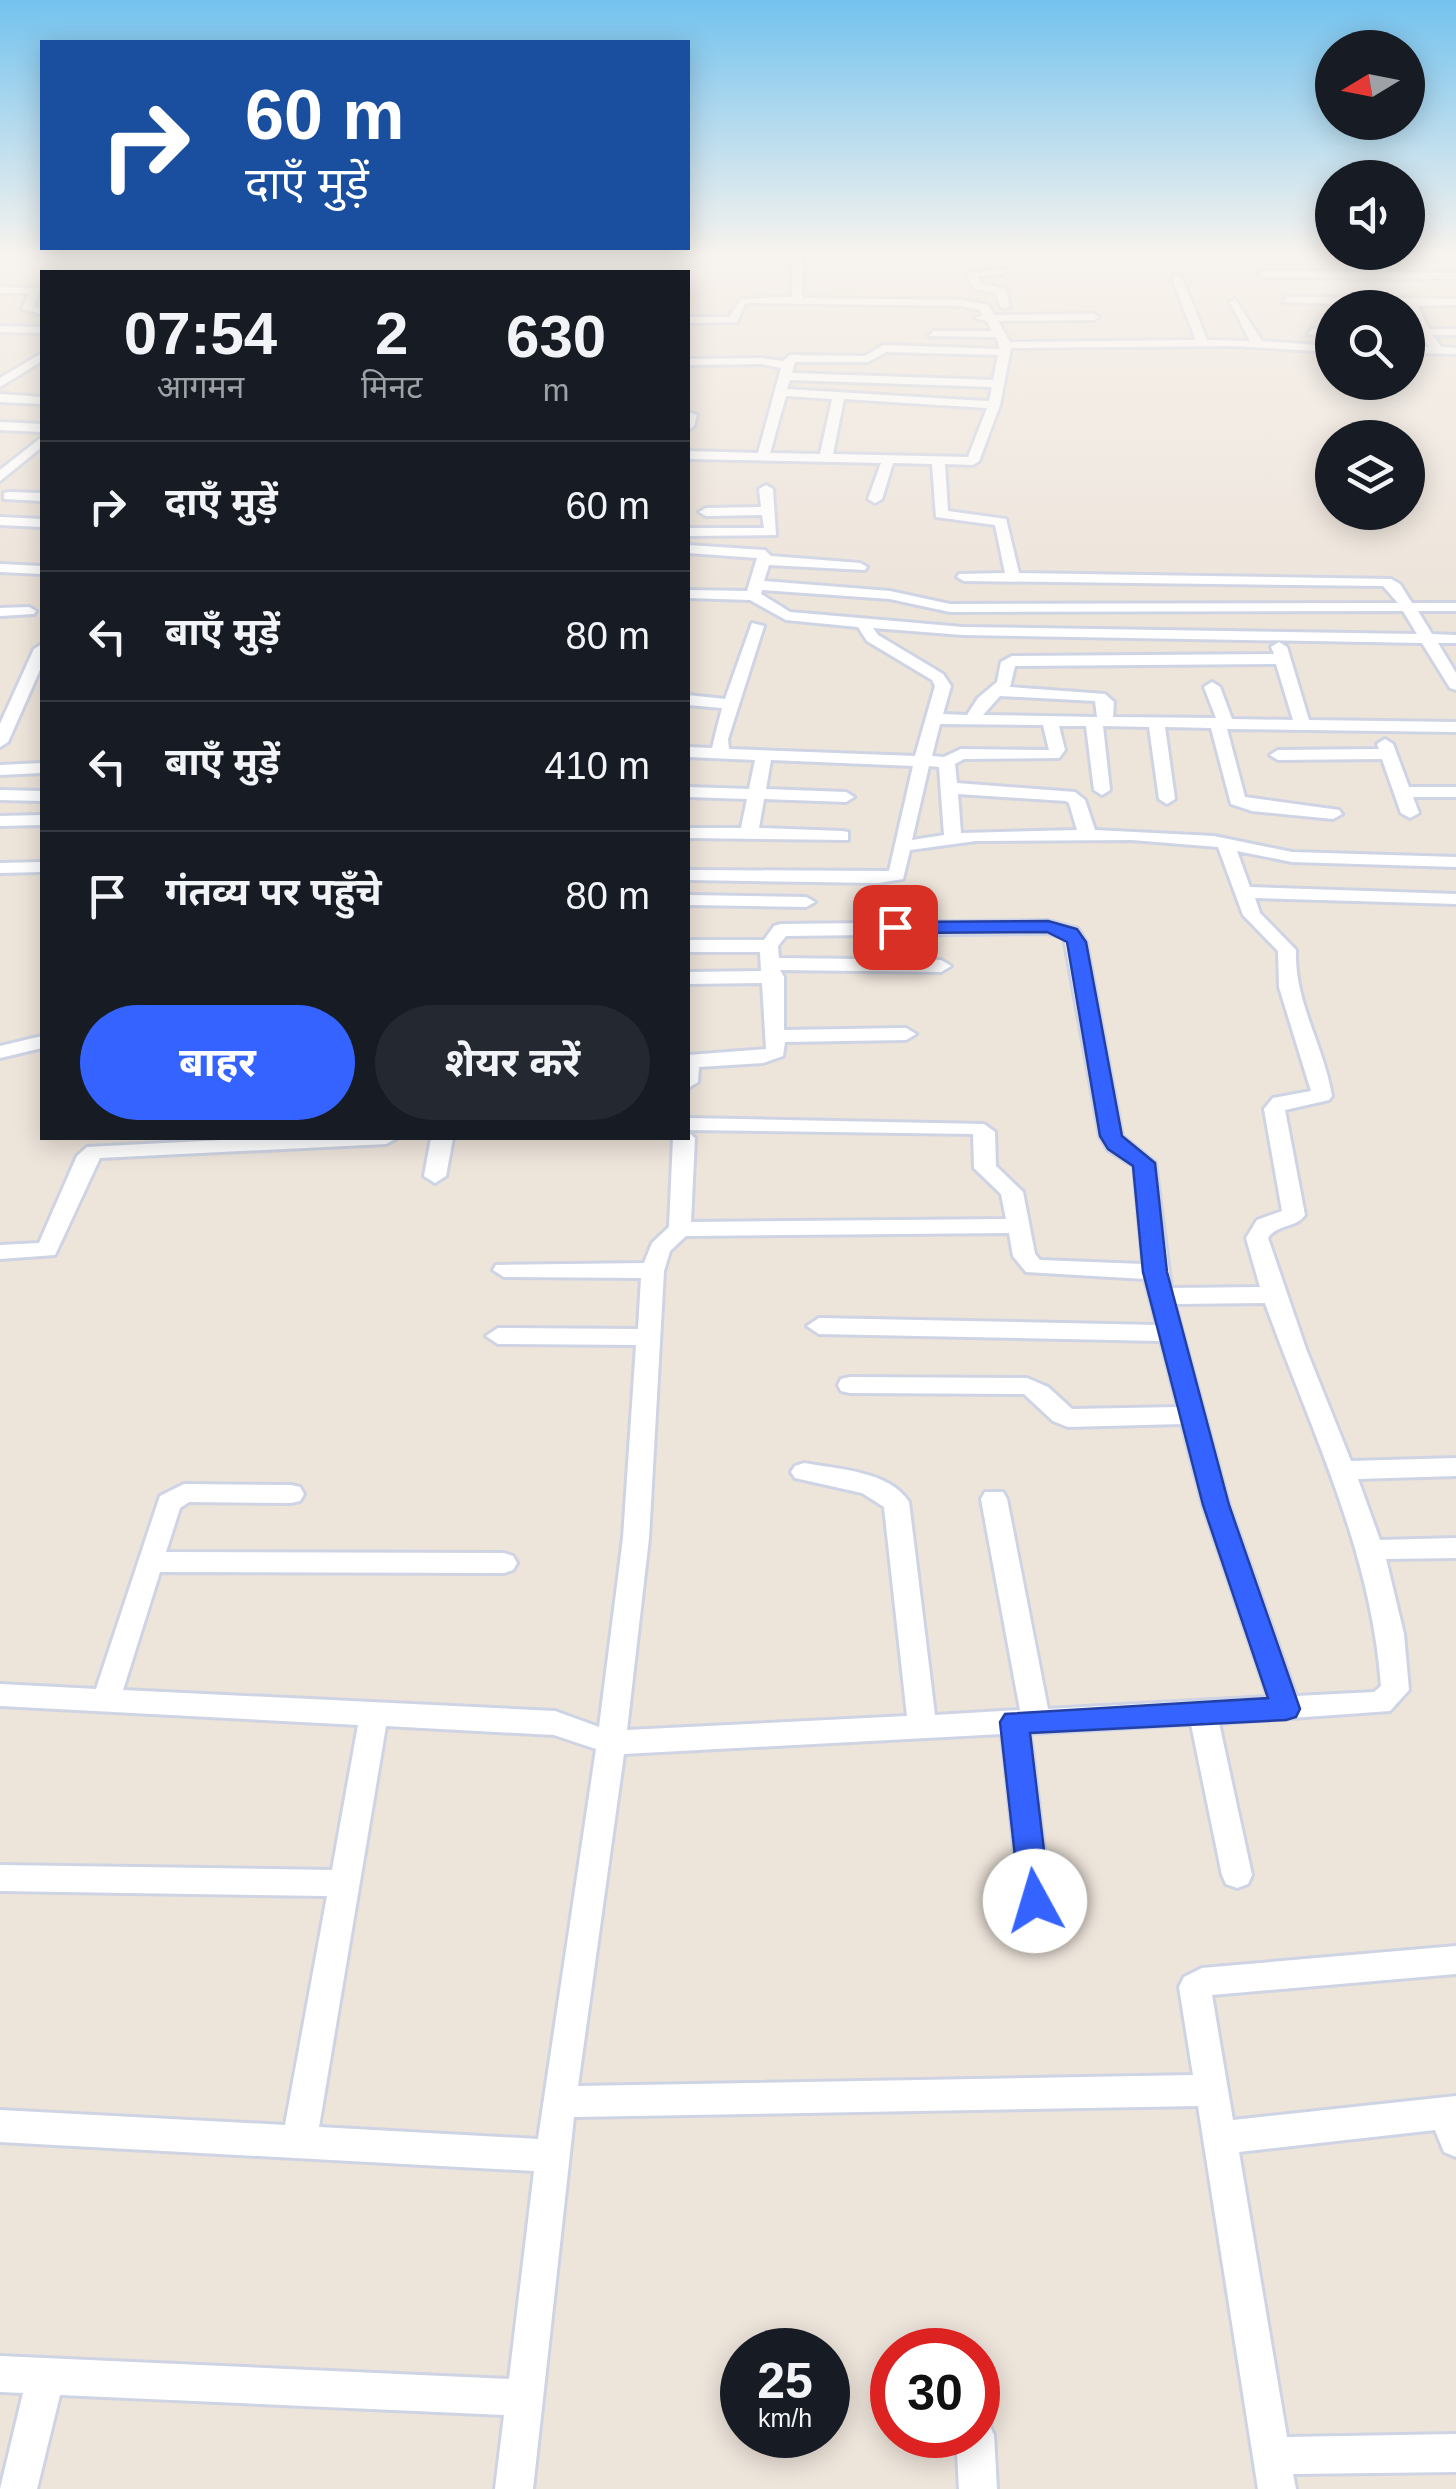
<!DOCTYPE html>
<html lang="hi">
<head>
<meta charset="utf-8">
<style>
	:root { --surface:#171b24; --page:#242831; --text:#f1f3f6; --muted:#9ea1a6; --line:#363941; --accent:#3463ff }
	body { margin:0; font-family:Arial,"Noto Sans Devanagari",sans-serif; background:var(--page); color:var(--text); height:100vh; display:flex; flex-direction:column; font-size:38px; white-space:nowrap }
	* { box-sizing:border-box; margin:0 }
	p { font-size:32px; color:var(--muted) }
	.icon { flex:none; width:55px; height:55px; fill:none; stroke:currentColor; stroke-width:2; stroke-linecap:round; stroke-linejoin:round }
	.map { position:relative; flex:1; overflow:hidden }
	.drawer { position:absolute; left:40px; top:270px; width:650px; height:870px; display:flex; flex-direction:column; background:var(--surface); border-radius:0px; box-shadow:0 5px 25px #0003 }
	.drawer>* { flex:none }
	.hud { position:absolute; left:40px; top:40px; width:650px; height:210px; border-radius:0px; box-shadow:0 5px 25px #0003; background:#1a4fa0; color:#fff; overflow:hidden }
	.needle { width:65px; rotate:260deg }
	.fabs { position:absolute; left:1315px; top:30px; display:grid; gap:20px }
	.fabs a { display:grid; place-items:center; width:110px; height:110px; border-radius:50%; background:var(--surface); box-shadow:0 5px 25px #0003; font-size:50px }
	.speed { position:absolute; left:720px; top:2328px; display:flex; gap:20px; font-size:50px; font-weight:700; text-align:center }
	.speed>* { display:grid; place-content:center; width:130px; height:130px; border-radius:50%; background:var(--surface); box-shadow:0 5px 25px #0003; line-height:1 }
	.speed small { font-size:25px; font-weight:400 }
	.speed .limit { border:15px solid #d22; background:#fff; color:#111 }
	.pin { position:absolute; display:grid; place-items:center; width:85px; height:85px; color:#fff; margin:-42px; border-radius:20px; box-shadow:0 5px 15px #0006 }
	.me { position:absolute; width:110px; margin:-55px; rotate:354deg; stroke-linejoin:round; filter:drop-shadow(0 0 8px #0008) }
	.turn { display:flex; align-items:center; gap:35px; height:210px; padding:0 40px; font-size:45px }
	.turn .icon { width:130px; height:130px; stroke-width:2.5 }
	.turn b { display:block; font-size:70px; line-height:85px }
	.eta { display:flex; justify-content:space-evenly; align-items:center; height:170px; text-align:center }
	.eta b { font-size:60px; font-weight:700; line-height:70px }
	.button { display:flex; gap:20px; margin-top:auto; padding:20px 40px }
	.button a { flex:1; height:115px; border-radius:60px; background:var(--accent); color:#fff; font-size:40px; font-weight:700; line-height:115px; text-align:center }
	.button a+a { background:var(--page); color:var(--text) }
	ul { padding:0; list-style:none }
	li { display:flex; align-items:center; gap:30px; height:130px; padding:0 40px; border-top:2px solid var(--line) }
	li div { flex:1 }
	li b { display:block; font-size:38px }
	li em { font-style:normal }
	.map>svg:first-child { display:block }
	.lines { fill:none; stroke-linecap:round; stroke-linejoin:round }
	.street-casing { stroke:#cfd4e4; stroke-width:6 }
	.street { fill:#fff; fill-rule:evenodd }
	.route { fill:#3463ff; stroke:#2240a6; stroke-width:2.5 }
</style>
</head>
<body>
<div class="map">
<svg width="1456" height="2489" viewBox="0 0 1456 2489">
	<rect width="100%" height="100%" fill="#ede4da"/>
	<g class="lines">
		<g class="street-casing">
			<g id="street">
				<polygon points="52,251 151,251 152,253 147,256"/>
				<path d="M 793,251 L 803,251 L 802,298 L 962,300 L 988,305 L 994,315 L 1094,314 L 1099,317 L 1094,320 L 998,321 L 1010,342 L 1196,340 L 1172,278 L 1177,275 L 1182,278 L 1207,340 L 1250,341 L 1230,302 L 1235,299 L 1262,341 L 1332,346 L 1332,352 L 1234,346 L 1011,348 L 1000,405 L 979,461 L 973,465 L 945,464 L 948,511 L 1006,519 L 1019,573 L 1391,579 L 1400,584 L 1412,603 L 1456,603 L 1456,611 L 1418,611 L 1432,634 L 1456,635 L 1456,643 L 1438,643 L 1456,673 L 1456,690 L 1450,688 L 1422,643 L 963,635 L 873,628 L 878,635 L 943,674 L 951,686 L 943,714 L 967,715 L 978,698 L 997,682 L 1001,662 L 1012,656 L 1274,654 L 1271,647 L 1279,642 L 1287,647 L 1309,720 L 1456,722 L 1456,732 L 1227,729 L 1245,797 L 1339,810 L 1342,814 L 1333,819 L 1252,811 L 1231,804 L 1211,728 L 1165,727 L 1175,799 L 1167,804 L 1159,799 L 1149,727 L 1103,726 L 1110,790 L 1102,795 L 1094,790 L 1086,726 L 1059,726 L 1065,750 L 1059,758 L 964,759 L 955,764 L 957,783 L 1075,792 L 1085,800 L 1095,830 L 1214,836 L 1292,852 L 1456,857 L 1456,867 L 1292,862 L 1237,851 L 1250,887 L 1456,894 L 1456,904 L 1255,898 L 1260,913 L 1296,950 C 1294,1002 1324,1046 1332,1096 L 1329,1100 L 1285,1110 L 1305,1215 C 1296,1228 1277,1224 1268,1238 L 1306,1349 L 1351,1461 L 1456,1458 L 1456,1476 L 1358,1479 L 1380,1540 L 1456,1538 L 1456,1558 L 1386,1559 L 1404,1634 L 1409,1690 L 1390,1711 L 1219,1723 L 1252,1875 L 1248,1884 L 1237,1888 L 1226,1884 L 1222,1875 L 1191,1724 L 1030,1733 L 1050,1901 L 1046,1910 L 1035,1914 L 1024,1910 L 1020,1901 L 1002,1734 L 624,1754 L 578,2086 L 1193,2075 L 1179,1987 L 1184,1977 L 1202,1968 L 1456,1946 L 1456,1974 L 1212,1995 L 1233,2120 L 1456,2096 L 1456,2157 L 1444,2152 L 1435,2130 L 1239,2152 L 1287,2437 L 1456,2434 L 1456,2472 L 1293,2474 L 1296,2489 L 1258,2489 L 1198,2106 L 574,2117 L 533,2489 L 495,2489 L 504,2415 L 60,2395 L 37,2489 L 0,2489 L 23,2393 L 0,2392 L 0,2356 L 509,2379 L 534,2171 L 0,2142 L 0,2110 L 285,2125 L 327,1896 L 0,1891 L 0,1865 L 332,1870 L 358,1725 L 0,1706 L 0,1684 L 96,1689 L 160,1496 L 184,1484 L 291,1485 L 300,1487 L 304,1494 L 300,1501 L 291,1503 L 189,1502 L 180,1508 L 166,1552 L 504,1553 L 513,1556 L 517,1563 L 513,1570 L 504,1573 L 160,1572 L 123,1690 L 555,1711 L 599,1727 L 623,1538 L 636,1345 L 498,1344 L 486,1336 L 498,1328 L 638,1329 L 641,1278 L 504,1277 L 493,1270 L 496,1265 L 644,1263 L 652,1243 L 669,1227 L 673,1138 L 688,1138 L 688,1132 L 695,1138 L 691,1222 L 1006,1219 L 1001,1194 L 974,1168 L 973,1134 L 688,1130 L 688,1118 L 984,1124 L 995,1132 L 996,1166 L 1023,1192 L 1035,1254 L 1040,1260 L 1143,1264 L 1134,1166 L 1108,1150 L 1100,1136 L 1064,937 L 1048,933 L 786,936 L 778,946 L 779,958 L 941,960 L 951,966 L 941,972 L 780,970 L 784,977 L 784,1030 L 906,1028 L 916,1034 L 906,1040 L 785,1042 L 783,1056 L 763,1063 L 699,1067 L 698,1082 L 688,1088 L 688,1055 L 766,1049 L 762,983 L 688,984 L 688,972 L 761,971 L 760,952 L 688,952 L 688,940 L 764,940 L 774,926 L 781,924 L 1048,921 L 1078,929 L 1086,942 L 1122,1136 L 1155,1163 L 1171,1288 L 1260,1287 L 1246,1238 L 1257,1220 L 1282,1211 L 1264,1109 L 1273,1098 L 1311,1091 L 1279,987 L 1278,951 L 1243,915 L 1218,847 L 1132,840 L 976,841 L 910,850 L 903,879 L 878,883 L 688,880 L 688,870 L 889,871 L 913,766 L 771,760 L 766,789 L 846,792 L 854,797 L 846,802 L 764,799 L 759,828 L 842,831 L 848,832 L 848,840 L 688,838 L 688,828 L 741,828 L 747,799 L 688,797 L 688,787 L 749,789 L 755,760 L 688,757 L 688,747 L 712,748 L 722,708 L 688,705 L 688,695 L 725,699 L 752,623 L 764,626 L 728,739 L 729,749 L 915,756 L 935,686 L 932,680 L 867,641 L 858,627 L 786,620 L 750,600 L 688,598 L 688,590 L 747,591 L 757,558 L 688,553 L 688,545 L 765,550 L 771,556 L 860,563 L 867,567 L 865,570 L 769,565 L 764,581 L 890,591 L 950,604 L 1398,603 L 1383,586 L 964,581 L 957,577 L 959,574 L 1005,573 L 995,525 L 936,517 L 932,464 L 893,463 L 882,499 L 875,503 L 868,499 L 881,463 L 688,459 L 688,451 L 758,453 L 781,368 L 761,364 L 688,365 L 688,359 L 761,358 L 783,361 L 790,355 L 865,356 L 883,345 L 1000,349 L 996,337 L 929,336 L 933,331 L 992,331 L 987,321 L 975,318 L 983,315 L 980,310 L 962,306 L 750,303 L 745,304 L 737,322 L 688,323 L 688,317 L 729,317 L 741,299 L 792,297 ZM 886,352 L 998,355 L 993,380 L 792,373 L 795,362 L 868,362 ZM 790,380 L 992,387 L 989,401 L 967,400 L 787,389 ZM 786,396 L 832,399 L 820,454 L 770,453 ZM 844,399 L 987,408 L 968,457 L 833,454 ZM 762,590 L 890,599 L 950,612 L 1403,611 L 1417,634 L 963,627 L 790,612 L 761,594 ZM 1276,664 L 1293,720 L 1232,719 L 1220,687 L 1212,682 L 1204,687 L 1216,718 L 1113,717 L 1114,702 L 1105,694 L 1010,687 L 1015,666 ZM 1000,696 L 1095,701 L 1097,717 L 983,715 ZM 940,724 L 1043,725 L 1049,750 L 961,749 L 944,757 L 932,756 ZM 929,766 L 939,767 L 944,835 L 912,840 ZM 958,794 L 1066,801 L 1069,803 L 1077,830 L 961,833 ZM 1009,1233 L 1013,1256 L 1026,1272 L 1145,1279 L 1157,1325 L 819,1318 L 807,1326 L 819,1334 L 1161,1341 L 1178,1407 L 1072,1409 L 1048,1387 L 1027,1378 L 850,1377 L 841,1379 L 838,1385 L 841,1391 L 850,1393 L 1024,1394 L 1053,1421 L 1068,1427 L 1182,1424 L 1203,1505 L 1268,1697 L 1048,1709 L 1007,1499 L 1003,1492 L 985,1492 L 981,1499 L 1020,1710 L 935,1715 L 909,1502 C 890,1471 837,1469 804,1463 L 795,1466 L 791,1472 L 795,1478 L 862,1493 L 884,1507 L 907,1716 L 627,1730 L 649,1538 L 664,1271 L 670,1251 L 686,1236 ZM 1265,1303 C 1311,1431 1371,1549 1381,1686 L 1374,1692 L 1296,1696 L 1229,1505 L 1175,1304 ZM 386,1726 L 554,1735 L 596,1749 L 538,2139 L 319,2127 Z"/>
				<polygon points="1366,252 1376,252 1389,272 1456,273 1456,279 1264,277 1259,274 1264,271 1378,272"/>
				<polygon points="184,266 189,269 186,272 176,272"/>
				<polygon points="1007,269 1003,274 978,276 981,284 1005,289 1010,306 1005,309 1000,306 996,293 973,288 966,273"/>
				<polygon points="0,287 40,288 34,307 42,308 42,314 22,309 29,293 0,293"/>
				<polygon points="1287,297 1456,299 1456,305 1418,306 1429,329 1456,329 1456,335 1433,335 1441,347 1456,348 1456,354 1408,353 1408,347 1429,347 1422,335 1410,332 1418,329 1408,319 1407,306 1283,302"/>
				<polygon points="0,326 42,327 42,333 0,332"/>
				<polygon points="1312,329 1332,329 1332,335 1308,334"/>
				<polygon points="42,353 42,361 0,387 0,378"/>
				<polygon points="0,394 42,397 42,404 0,402"/>
				<polygon points="688,412 697,415 694,426 688,430"/>
				<polygon points="0,422 42,424 42,432 0,430"/>
				<polygon points="42,437 42,447 0,481 0,470"/>
				<polygon points="766,485 773,489 776,535 688,536 688,528 764,528 762,515 706,516 699,512 706,508 761,507 759,489"/>
				<polygon points="9,492 42,493 42,501 4,499 4,493"/>
				<polygon points="0,517 42,519 42,527 0,525"/>
				<polygon points="0,564 42,566 42,574 0,572"/>
				<polygon points="29,607 36,611 34,614 0,616 0,608"/>
				<polygon points="42,644 42,665 8,742 0,747 0,724 34,649"/>
				<polygon points="1385,739 1393,744 1409,787 1456,787 1456,797 1413,797 1419,813 1410,818 1401,813 1382,759 1278,760 1270,755 1278,750 1379,749 1377,744"/>
				<polygon points="42,763 42,773 0,775 0,765"/>
				<polygon points="0,790 42,791 42,801 0,800"/>
				<polygon points="42,815 42,825 0,826 0,816"/>
				<polygon points="42,862 42,872 0,873 0,863"/>
				<polygon points="688,895 806,897 815,902 806,907 688,905"/>
				<polygon points="42,1036 42,1048 0,1058 0,1046"/>
				<polygon points="262,1138 397,1138 386,1144 100,1158 55,1255 0,1259 0,1245 39,1243 77,1156 87,1147"/>
				<polygon points="431,1138 453,1138 446,1176 435,1183 424,1176"/>
				<polygon points="978,2417 988,2422 994,2435 997,2489 959,2489 956,2435 978,2435"/>
			</g>
		</g>
		<use href="#street" class="street"/>
	</g>
	<linearGradient id="sky" x2="0" y2="1"><stop stop-color="#73c2ee"/><stop offset="0.42" stop-color="#f7f3ee"/><stop offset="1" stop-color="#f7f3ee" stop-opacity="0"/></linearGradient>
	<rect width="1456" height="600" fill="url(#sky)"/>
	<polygon class="route" points="1048,921 1077,929 1086,942 1122,1136 1155,1163 1167,1272 1229,1505 1300,1709 1296,1717 1286,1720 1030,1733 1050,1901 1046,1911 1035,1915 1024,1911 1020,1901 1000,1722 1005,1714 1268,1698 1203,1505 1143,1272 1133,1166 1108,1149 1100,1136 1067,942 1047,932 895,933 886,927 895,922"/>
</svg>
<div class="fabs">
<a><svg class="needle" viewBox="-14 -14 28 28"><path d="M0-13l5 13h-10z" fill="#e53935"/><path d="M0 13l5-13h-10z" fill="#9ea1a6"/></svg></a>
<a><svg class="icon" aria-label="sound" viewBox="0 0 24 24"><path d="M4 9h4l5-4v14l-5-4H4zM17 9q2 3 0 6"/></svg></a>
<a><svg class="icon" aria-label="search" viewBox="0 0 24 24"><circle cx="10" cy="10" r="6"/><path d="M15 15l6 6"/></svg></a>
<a><svg class="icon" aria-label="layers" viewBox="0 0 24 24"><path d="M12 4l9 5-9 5-9-5zM3 14l9 5 9-5"/></svg></a>
</div>
<div class="speed"><div>25<small>km/h</small></div><div class="limit">30</div></div>
<div class="pin" style="left:895px;top:927px;background:#d93025"><svg class="icon" aria-label="arrive" viewBox="0 0 24 24"><path d="M6 21V4h12l-3 4 3 4H6"/></svg></div>
<svg class="me" style="left:1035px;top:1901px" viewBox="-20 -20 40 40"><circle r="19" fill="#fff"/><path d="M0-13L10 11 0 6-10 11z" fill="#3463ff"/></svg>
<div class="hud">
<div class="turn"><svg class="icon" aria-label="right" viewBox="0 0 24 24"><path d="M7 20v-9h11M14 6l5 5-5 5"/></svg><div><b>60 m</b>दाएँ मुड़ें</div></div>
</div>
<section class="drawer">
<div class="eta">
<div><b>07:54</b><p>आगमन</p></div>
<div><b>2</b><p>मिनट</p></div>
<div><b>630</b><p>m</p></div>
</div>
<ul>
<li><svg class="icon" aria-label="right" viewBox="0 0 24 24"><path d="M7 20v-9h11M14 6l5 5-5 5"/></svg><div><b>दाएँ मुड़ें</b></div><em>60 m</em></li>
<li><svg class="icon" aria-label="left" viewBox="0 0 24 24"><path d="M17 20v-9H6M10 6l-5 5 5 5"/></svg><div><b>बाएँ मुड़ें</b></div><em>80 m</em></li>
<li><svg class="icon" aria-label="left" viewBox="0 0 24 24"><path d="M17 20v-9H6M10 6l-5 5 5 5"/></svg><div><b>बाएँ मुड़ें</b></div><em>410 m</em></li>
<li><svg class="icon" aria-label="arrive" viewBox="0 0 24 24"><path d="M6 21V4h12l-3 4 3 4H6"/></svg><div><b>गंतव्य पर पहुँचे</b></div><em>80 m</em></li>
</ul>
<div class="button"><a>बाहर</a><a>शेयर करें</a></div>
</section>
</div>
</body>
</html>
